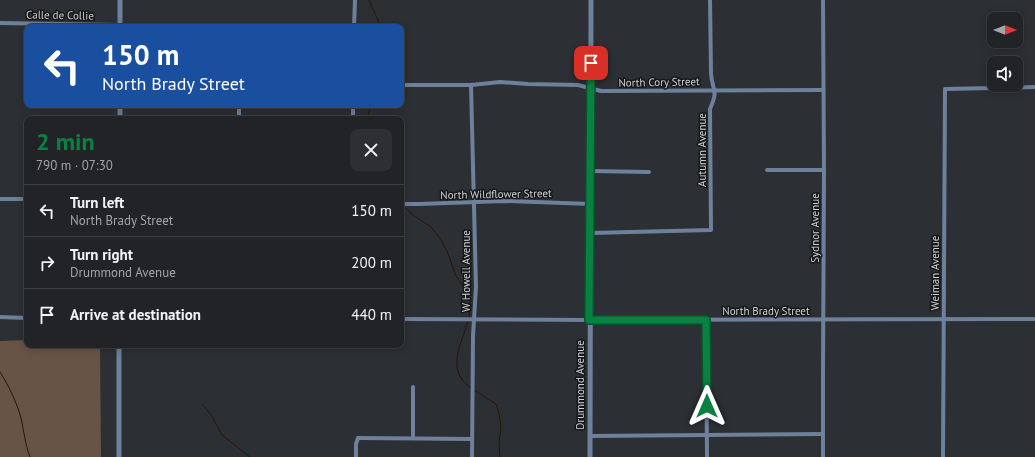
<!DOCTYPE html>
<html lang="en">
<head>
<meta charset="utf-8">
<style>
	:root { --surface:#212326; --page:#2d2f32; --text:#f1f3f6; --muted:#a2a4a7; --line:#3e4043; --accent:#0b8043 }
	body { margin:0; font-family:"PT Sans",sans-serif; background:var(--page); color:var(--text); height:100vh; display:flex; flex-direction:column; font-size:15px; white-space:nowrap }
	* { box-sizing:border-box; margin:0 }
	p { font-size:13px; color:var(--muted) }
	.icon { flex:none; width:22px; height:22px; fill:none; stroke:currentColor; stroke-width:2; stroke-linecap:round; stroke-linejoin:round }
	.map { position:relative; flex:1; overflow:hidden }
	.details { position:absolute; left:24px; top:116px; width:380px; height:232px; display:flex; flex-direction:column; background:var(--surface); border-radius:8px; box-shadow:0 2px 10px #0003,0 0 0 1px var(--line) }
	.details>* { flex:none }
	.hud { position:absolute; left:24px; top:24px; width:380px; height:84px; border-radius:8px; box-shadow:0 2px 10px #0003,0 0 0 1px var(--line); background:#1a4fa0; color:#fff; overflow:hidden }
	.needle { width:26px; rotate:90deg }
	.controls { position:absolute; left:987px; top:12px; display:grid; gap:8px }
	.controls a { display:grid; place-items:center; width:36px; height:36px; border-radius:8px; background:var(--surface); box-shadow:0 2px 10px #0003,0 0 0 1px var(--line); font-size:20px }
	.pin { position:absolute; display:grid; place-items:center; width:34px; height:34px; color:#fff; margin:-17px; border-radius:8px; box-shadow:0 2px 6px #0006 }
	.me { position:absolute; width:44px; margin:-22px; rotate:0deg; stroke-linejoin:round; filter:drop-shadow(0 0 3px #0008) }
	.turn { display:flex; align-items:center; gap:14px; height:84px; padding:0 12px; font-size:18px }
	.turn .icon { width:52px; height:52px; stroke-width:2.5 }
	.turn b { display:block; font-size:28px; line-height:34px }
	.round { display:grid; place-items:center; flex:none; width:42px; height:42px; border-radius:8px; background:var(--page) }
	.summary { display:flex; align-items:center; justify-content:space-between; height:68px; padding:0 12px }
	h1 { font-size:24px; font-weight:800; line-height:30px; color:var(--accent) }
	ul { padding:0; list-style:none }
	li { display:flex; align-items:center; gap:12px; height:52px; padding:0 12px; border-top:1px solid var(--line) }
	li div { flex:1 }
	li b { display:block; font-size:15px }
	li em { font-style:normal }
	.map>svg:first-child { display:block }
	.green { fill:#685446 }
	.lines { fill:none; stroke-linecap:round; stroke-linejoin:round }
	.stream { stroke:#2b1504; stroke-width:1 }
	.minor { stroke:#6d809c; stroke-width:4 }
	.tertiary { stroke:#6d809c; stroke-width:5 }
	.route-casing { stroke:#07532c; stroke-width:10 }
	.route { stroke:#0b8043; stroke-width:7 }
	.labels { text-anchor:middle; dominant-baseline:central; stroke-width:3; stroke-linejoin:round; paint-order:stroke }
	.street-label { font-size:11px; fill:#d0d2d4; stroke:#161719 }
</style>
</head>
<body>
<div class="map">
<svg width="1035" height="457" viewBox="0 0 1035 457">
	<rect width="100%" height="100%" fill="#2c2f33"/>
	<polygon class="green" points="27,340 27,345 100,345 101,457 0,457 0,341"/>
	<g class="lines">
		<g class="stream">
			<polyline points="369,0 381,27"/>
			<polyline points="367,119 371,105"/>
			<polyline points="403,206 414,216 430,226 440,238 447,251 456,276 467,292 470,302 469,318"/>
			<path d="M 468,321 C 461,345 445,370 471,388"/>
			<path d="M 0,372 C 8,384 17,403 21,418 C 24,431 25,444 30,457"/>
			<polyline points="474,390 496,404 499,413 501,427 499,442 500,457"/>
			<polyline points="203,405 212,416 222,435 250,457"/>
		</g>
		<g class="minor">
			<polyline points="823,0 824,170 823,374 823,457"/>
			<polyline points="0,23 120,25"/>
			<polyline points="354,27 355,0"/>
			<polyline points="401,85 471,85 500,82 528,84 578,85 601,91 823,90"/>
			<polyline points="471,85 476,287 473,336 472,457"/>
			<polyline points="239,119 239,105"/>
			<polyline points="353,119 353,105"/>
			<polyline points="767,170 824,170"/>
			<polyline points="591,171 649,172"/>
			<polyline points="0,199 27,199"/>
			<polyline points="401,204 419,204 505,201 591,204"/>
			<path d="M 591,233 L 711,230 L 710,109 C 719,89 712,91 711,73 L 710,0"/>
			<polyline points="0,317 27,318"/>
			<polyline points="401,319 589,320 1035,319"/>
			<polyline points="706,320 707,457"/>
			<polyline points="413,387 413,438"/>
			<polyline points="590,436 823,434"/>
			<polyline points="356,457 356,444 358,438 360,438 472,439"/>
			<polyline points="943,457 945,89 1035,87"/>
		</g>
		<g class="tertiary">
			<polyline points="120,0 120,27"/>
			<polyline points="120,119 120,105"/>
			<polyline points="119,457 119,345"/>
			<polyline points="590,457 591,0"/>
		</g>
	</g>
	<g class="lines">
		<g class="route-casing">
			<polyline id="route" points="591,63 589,320 706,320 707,406"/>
		</g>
		<use href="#route" class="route"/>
	</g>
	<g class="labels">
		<g class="street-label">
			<text transform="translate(60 15) rotate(1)">Calle de Collie</text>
			<text transform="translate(659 82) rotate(-1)">North Cory Street</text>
			<text transform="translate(702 150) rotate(-90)">Autumn Avenue</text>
			<text transform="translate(496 194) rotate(-1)">North Wildflower Street</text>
			<text transform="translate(815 228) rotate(-90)">Sydnor Avenue</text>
			<text transform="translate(466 271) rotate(-90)">W Howell Avenue</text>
			<text transform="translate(935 273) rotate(-90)">Weiman Avenue</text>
			<text x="766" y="311">North Brady Street</text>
			<text transform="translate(580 385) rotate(-90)">Drummond Avenue</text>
		</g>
	</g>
</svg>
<div class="controls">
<a><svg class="needle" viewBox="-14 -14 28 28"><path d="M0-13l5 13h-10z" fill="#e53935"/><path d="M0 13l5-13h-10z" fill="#a2a4a7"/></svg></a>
<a><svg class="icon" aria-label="sound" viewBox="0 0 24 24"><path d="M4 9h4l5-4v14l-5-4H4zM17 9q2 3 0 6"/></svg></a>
</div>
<div class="pin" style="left:591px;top:63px;background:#d93025"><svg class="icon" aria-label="arrive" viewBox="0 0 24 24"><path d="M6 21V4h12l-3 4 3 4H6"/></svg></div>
<svg class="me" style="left:707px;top:406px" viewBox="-20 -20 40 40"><path d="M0-17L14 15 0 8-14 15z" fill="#0b8043" stroke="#fff" stroke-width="4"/></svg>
<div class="hud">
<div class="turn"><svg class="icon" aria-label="left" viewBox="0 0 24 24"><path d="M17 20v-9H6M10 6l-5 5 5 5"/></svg><div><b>150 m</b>North Brady Street</div></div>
</div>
<section class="details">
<div class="summary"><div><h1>2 min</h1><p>790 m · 07:30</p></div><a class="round"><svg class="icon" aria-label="close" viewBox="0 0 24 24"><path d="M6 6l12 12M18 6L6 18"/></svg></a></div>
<ul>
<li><svg class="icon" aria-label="left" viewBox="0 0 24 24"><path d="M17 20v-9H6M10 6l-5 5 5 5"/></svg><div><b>Turn left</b><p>North Brady Street</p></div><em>150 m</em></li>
<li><svg class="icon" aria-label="right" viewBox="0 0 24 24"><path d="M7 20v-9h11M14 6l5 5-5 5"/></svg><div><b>Turn right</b><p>Drummond Avenue</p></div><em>200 m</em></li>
<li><svg class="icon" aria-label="arrive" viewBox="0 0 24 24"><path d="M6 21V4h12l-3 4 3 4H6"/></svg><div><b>Arrive at destination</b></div><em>440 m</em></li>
</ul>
</section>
</div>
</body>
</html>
